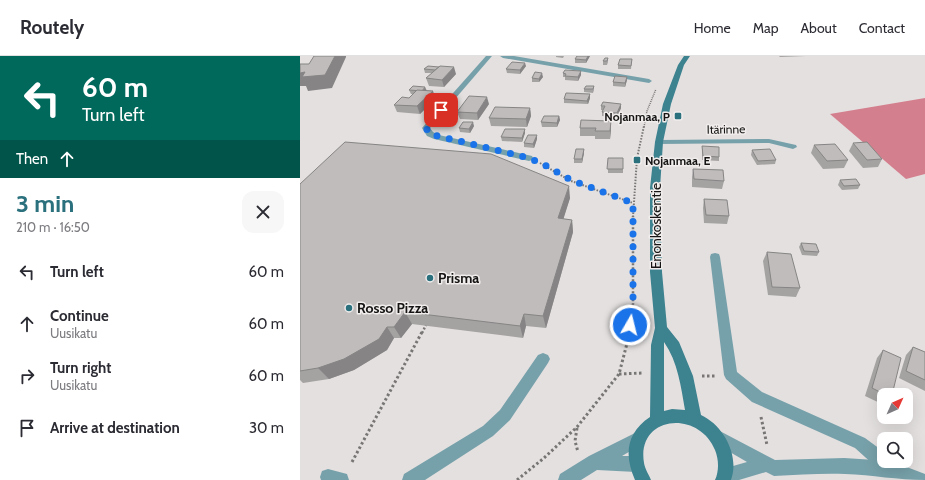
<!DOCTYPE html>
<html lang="en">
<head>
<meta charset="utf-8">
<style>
	:root { --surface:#fff; --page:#f7f7f7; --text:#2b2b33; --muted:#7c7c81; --line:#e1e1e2; --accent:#2a707d }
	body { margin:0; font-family:Cabin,sans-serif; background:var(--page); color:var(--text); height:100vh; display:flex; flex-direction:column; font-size:15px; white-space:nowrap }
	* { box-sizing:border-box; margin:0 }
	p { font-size:13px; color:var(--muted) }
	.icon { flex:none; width:22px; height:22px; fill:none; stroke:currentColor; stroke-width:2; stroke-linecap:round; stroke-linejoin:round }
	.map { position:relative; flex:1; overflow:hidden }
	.side { display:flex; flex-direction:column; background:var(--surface); width:300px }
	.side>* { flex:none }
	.guide { background:#00695c; color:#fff; overflow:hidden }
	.needle { width:26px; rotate:45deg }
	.controls { position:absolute; left:577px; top:332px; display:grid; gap:8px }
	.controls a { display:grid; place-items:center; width:36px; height:36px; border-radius:8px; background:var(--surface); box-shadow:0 4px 16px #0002; font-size:20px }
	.pin { position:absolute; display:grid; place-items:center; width:34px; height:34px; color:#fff; margin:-17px; border-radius:8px; box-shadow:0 2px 6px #0006 }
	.me { position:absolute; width:44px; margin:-22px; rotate:8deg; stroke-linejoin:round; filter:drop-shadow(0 0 3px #0008) }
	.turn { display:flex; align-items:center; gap:14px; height:84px; padding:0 16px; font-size:18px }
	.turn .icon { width:52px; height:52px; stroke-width:2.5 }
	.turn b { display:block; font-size:28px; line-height:34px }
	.then { display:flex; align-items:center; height:38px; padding:0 16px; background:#0003; gap:8px; font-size:15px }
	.round { display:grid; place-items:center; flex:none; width:42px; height:42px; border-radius:12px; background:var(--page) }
	.head { display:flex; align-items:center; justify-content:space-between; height:68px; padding:0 16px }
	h1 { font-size:24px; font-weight:700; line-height:30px; color:var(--accent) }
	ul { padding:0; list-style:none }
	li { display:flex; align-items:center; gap:12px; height:52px; padding:0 16px }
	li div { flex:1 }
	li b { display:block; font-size:15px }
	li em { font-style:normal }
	header { display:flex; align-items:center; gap:24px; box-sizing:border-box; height:56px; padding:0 20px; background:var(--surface); border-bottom:1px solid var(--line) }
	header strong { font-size:19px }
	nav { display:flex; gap:22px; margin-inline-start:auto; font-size:14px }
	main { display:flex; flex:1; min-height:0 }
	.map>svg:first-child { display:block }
	.forest { fill:#d47f8d }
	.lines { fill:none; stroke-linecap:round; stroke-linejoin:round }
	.path-far3 { stroke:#787575; stroke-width:1.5; stroke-dasharray:1 1; stroke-linecap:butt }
	.path-far2 { stroke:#787575; stroke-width:2; stroke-dasharray:1.5 1.5; stroke-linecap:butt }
	.path-far1 { stroke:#787575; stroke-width:2.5; stroke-dasharray:2 2; stroke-linecap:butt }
	.path { stroke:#787575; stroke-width:3; stroke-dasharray:2.5 2.5; stroke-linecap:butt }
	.service { fill:#77a1aa; fill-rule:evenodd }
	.minor { fill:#77a1aa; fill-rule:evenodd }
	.tertiary { fill:#77a1aa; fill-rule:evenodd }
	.secondary { fill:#3d828f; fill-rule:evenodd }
	.wall { fill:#a5a2a2 }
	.shaded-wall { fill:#868484 }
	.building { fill:#c0bcbc; stroke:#868484 }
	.route { stroke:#1a73e8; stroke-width:7; stroke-dasharray:0 12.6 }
	.poi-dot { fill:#2a707d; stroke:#f1eded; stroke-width:1.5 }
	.labels { text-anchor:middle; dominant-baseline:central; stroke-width:3; stroke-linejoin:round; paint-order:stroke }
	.far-poi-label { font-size:12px; font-weight:bold; fill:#161414; stroke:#f1eded; text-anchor:end }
	.far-street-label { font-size:12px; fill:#161414; stroke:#f1eded }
	.street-label { font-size:14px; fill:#161414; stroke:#f1eded }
	.poi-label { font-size:14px; font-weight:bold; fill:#161414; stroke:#f1eded; text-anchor:start }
</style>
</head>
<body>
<header>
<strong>Routely</strong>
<nav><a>Home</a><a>Map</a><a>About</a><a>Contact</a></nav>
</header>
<main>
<section class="side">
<div class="guide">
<div class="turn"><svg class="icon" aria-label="left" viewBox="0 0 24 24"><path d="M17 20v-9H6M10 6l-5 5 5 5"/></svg><div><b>60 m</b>Turn left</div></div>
<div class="then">Then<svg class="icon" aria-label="ahead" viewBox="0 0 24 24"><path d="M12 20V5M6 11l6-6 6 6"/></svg></div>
</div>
<div class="head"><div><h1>3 min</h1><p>210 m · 16:50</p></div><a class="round"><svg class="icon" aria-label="close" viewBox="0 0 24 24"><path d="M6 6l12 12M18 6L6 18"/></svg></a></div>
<ul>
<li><svg class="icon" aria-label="left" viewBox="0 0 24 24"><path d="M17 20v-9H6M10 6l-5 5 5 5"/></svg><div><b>Turn left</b></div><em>60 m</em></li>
<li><svg class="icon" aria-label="ahead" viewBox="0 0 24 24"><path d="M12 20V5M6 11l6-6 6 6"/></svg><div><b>Continue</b><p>Uusikatu</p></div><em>60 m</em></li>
<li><svg class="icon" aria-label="right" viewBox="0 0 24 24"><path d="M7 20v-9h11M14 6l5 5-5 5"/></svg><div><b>Turn right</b><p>Uusikatu</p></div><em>60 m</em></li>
<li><svg class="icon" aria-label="arrive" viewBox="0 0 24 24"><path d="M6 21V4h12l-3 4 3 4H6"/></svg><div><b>Arrive at destination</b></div><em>30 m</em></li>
</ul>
</section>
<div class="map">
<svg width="625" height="424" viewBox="0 0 625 424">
	<rect width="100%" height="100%" fill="#e4e0e0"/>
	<polygon class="forest" points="625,42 625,118 606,123 530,58"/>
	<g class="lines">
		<polyline class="path-far3" points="344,71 347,55 356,33"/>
		<g class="path-far2">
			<polyline points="240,107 271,125 333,147"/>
			<polyline points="333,161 337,102 344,70"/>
		</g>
		<g class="path-far1">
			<polyline points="122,277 126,269"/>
			<polyline points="329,277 333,248 333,160"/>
		</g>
		<g class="path">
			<polyline points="319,318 343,317"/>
			<polyline points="402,320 415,320"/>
			<polyline points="461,361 467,389"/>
			<polyline points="277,372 275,385 278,396"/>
			<polyline points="52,406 122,276"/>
			<polyline points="217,424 244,402 277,371 319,318 330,276"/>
		</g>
		<g class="service">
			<polygon points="415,197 419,198 420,201 437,316 462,336 565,382 584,396 584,405 594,405 599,413 597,419 591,421 585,419 555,392 452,346 426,323 424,319 410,201 411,198"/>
			<polygon points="243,297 248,299 250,303 248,307 210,364 193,380 125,424 102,424 104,418 183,370 200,354 238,299"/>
			<polygon points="28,413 47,418 49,424 21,424 20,421 22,415"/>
		</g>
		<g class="minor">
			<polygon points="186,0 192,0 130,72 133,76 139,79 232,100 233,102 232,104 229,105 134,83 127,80 122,72"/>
			<polygon points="200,0 214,0 349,23 352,25 349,27 203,2"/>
			<polygon points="469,83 496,89 497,91 493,93 469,87 359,88 355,86 359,84"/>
			<path d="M 416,373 L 475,404 L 544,402 L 591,405 L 625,418 L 625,424 C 598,424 572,419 545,418 C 522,417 498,419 474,420 L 466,416 L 439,424 L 419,424 L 417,420 L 419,414 L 447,406 L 411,385 L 409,380 L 411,375 Z"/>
		</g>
		<polygon class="tertiary" points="339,375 344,377 347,382 344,387 322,400 336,400 342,402 344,408 342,414 336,416 297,414 281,424 258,424 260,418 289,400"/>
		<path class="secondary" d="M 384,0 L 390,0 L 384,9 L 371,48 L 363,86 L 360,132 L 362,216 L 367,271 L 379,286 L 393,320 L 401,359 C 423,369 440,399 431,424 L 415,424 C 419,415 419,404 415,394 C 398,353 336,360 344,407 C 345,413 349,419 351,424 L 335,424 C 324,399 326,377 350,361 L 351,289 L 355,272 L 350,216 L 350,132 L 355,86 L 363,48 L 378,9 ZM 364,286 C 378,306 381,331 385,354 L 372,353 L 364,355 Z"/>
	</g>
	<g class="wall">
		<polygon points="256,0 264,0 263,2 256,1"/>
		<polygon points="290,0 286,7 275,7 275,3"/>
		<polygon points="479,0 506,0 480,1"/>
		<polygon points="308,2 308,6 307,9 303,9 303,5"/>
		<polygon points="332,3 331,13 318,13 318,9"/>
		<polygon points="128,10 156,18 144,31 129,30 126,22 132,17 125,17 124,13"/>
		<polygon points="226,10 220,18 207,17 206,13"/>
		<polygon points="281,15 281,19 278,25 265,24 265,21 263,21 263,17"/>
		<polygon points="243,21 239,26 232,26 232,22"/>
		<polygon points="327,24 325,31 313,30 313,26"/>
		<polygon points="294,30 294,34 293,37 284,36 284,33"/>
		<polygon points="109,34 133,35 135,43 120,58 97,56 94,49 109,42 113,38 111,38"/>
		<polygon points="290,38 290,42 288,48 264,47 264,43"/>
		<polygon points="189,48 178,64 160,63 157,56"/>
		<polygon points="301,50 321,52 317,61 302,60 302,56 303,54 301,54"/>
		<polygon points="230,52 231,60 227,71 191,70 189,62"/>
		<polygon points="259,60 260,64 257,71 242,71 241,66"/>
		<polygon points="311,65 311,73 310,83 295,83 295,80 280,80 280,72"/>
		<polygon points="174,70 170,77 160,76 159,72"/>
		<polygon points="225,77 222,86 202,85 201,81"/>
		<polygon points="237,83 234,92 224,91 224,87"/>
		<polygon points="553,87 582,103 578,111 563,112 549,95"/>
		<polygon points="514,89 548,104 544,112 523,113 511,97"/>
		<polygon points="402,90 419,101 419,105 402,104"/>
		<polygon points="284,93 284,97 282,107 274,107 274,103"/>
		<polygon points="452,94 476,104 475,108 457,109 451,99"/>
		<rect x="308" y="102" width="15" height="15"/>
		<polygon points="393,113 424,125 422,133 392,131 392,121"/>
		<polygon points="540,124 560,129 558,133 542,134 538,129"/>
		<polygon points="0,128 270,142 263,163 272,164 273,176 246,272 226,270 223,282 112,268 101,282 94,282 87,294 54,314 29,323 3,327 0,324"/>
		<polygon points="404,143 429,160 427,168 404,167 403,152"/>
		<polygon points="501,187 519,196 517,200 502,199 499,191"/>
		<polygon points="467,196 500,232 496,241 468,239 463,205"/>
		<polygon points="613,291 625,296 625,335 599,322 606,299"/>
		<polygon points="583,294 592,339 584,339 584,349 565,340 577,302"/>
	</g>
	<g class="shaded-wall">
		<polygon points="35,0 46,0 46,1 32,32 8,35 6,30 0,30 0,17"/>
		<polygon points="288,0 290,0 286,7 286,4"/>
		<polygon points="225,7 226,10 220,18 220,14"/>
		<polygon points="154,11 156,18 144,31 142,24"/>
		<polygon points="281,15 281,19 278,25 278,21"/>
		<polygon points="242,17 243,21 239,26 239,23"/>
		<polygon points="327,21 327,24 325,31 325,27"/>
		<polygon points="125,31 127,35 122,35"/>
		<polygon points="133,35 135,43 120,58 117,50"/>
		<polygon points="290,38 290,42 288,48 287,45"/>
		<polygon points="187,41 189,48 178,64 177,57"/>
		<polygon points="321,48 321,52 317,61 317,57"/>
		<polygon points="230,52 231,60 227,71 226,63"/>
		<polygon points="259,60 260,64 257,71 257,67"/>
		<polygon points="311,65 311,73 310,83 310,75"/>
		<polygon points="173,66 174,70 170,77 169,73"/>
		<polygon points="225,73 225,77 222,86 222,82"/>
		<polygon points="237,79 237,83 234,92 233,88"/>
		<polygon points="284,93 284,97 282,107 282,103"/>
		<polygon points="269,130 270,142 260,174 258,162"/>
		<polygon points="272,164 273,176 246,272 243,260"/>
		<polygon points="105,256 112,268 101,282 94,271"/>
		<polygon points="224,258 226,270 223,282 220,270"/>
		<polygon points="87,271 94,282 87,294 54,314 29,323 18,312"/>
	</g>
	<g class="building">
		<polygon points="14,0 35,0 25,19 2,21 5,16 0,17 0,8 9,8"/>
		<polygon points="277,0 288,0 286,4 275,3"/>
		<polygon points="305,2 308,2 307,5 303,5"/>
		<polygon points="320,3 332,3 331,10 318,9"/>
		<polygon points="212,6 225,7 220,14 206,13"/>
		<polygon points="128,10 139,11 135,14 124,13"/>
		<polygon points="140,10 154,11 142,24 126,22"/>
		<polygon points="265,14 281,15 278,21 265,20 266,18 263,17"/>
		<polygon points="235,16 242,17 239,23 232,22"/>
		<polygon points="315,20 327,21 325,27 313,26"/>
		<polygon points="113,30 125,31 122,35 109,34"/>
		<polygon points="286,30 294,30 293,33 284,33"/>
		<polygon points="117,34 133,35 117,50 94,49 102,41 109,42"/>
		<polygon points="266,37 290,38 287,45 264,43"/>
		<polygon points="169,40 187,41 177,57 157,56"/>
		<polygon points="303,46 321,48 317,57 302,56 305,50 301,50"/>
		<polygon points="195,51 230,52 226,63 189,62"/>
		<polygon points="244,60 259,60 257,67 241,66"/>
		<polygon points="281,64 311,65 310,75 295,75 296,72 280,72"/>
		<polygon points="163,66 173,66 169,73 159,72"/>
		<polygon points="205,73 225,73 222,82 201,81"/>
		<polygon points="228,79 237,79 233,88 224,87"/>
		<polygon points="45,86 191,98 269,130 258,162 272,164 243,260 224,258 220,270 105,256 94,271 87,271 79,283 44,303 18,312 0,315 0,128"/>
		<polygon points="567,86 582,103 567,104 553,87"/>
		<polygon points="535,88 548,104 527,105 514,89"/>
		<polygon points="402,90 419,91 419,101 403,100"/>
		<polygon points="276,93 284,93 282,103 274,103"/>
		<polygon points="470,93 476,104 458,105 452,94"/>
		<polygon points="308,102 323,102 323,113 307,113"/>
		<polygon points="393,113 423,114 424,125 394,123"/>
		<polygon points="556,123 560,129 544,130 540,124"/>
		<polygon points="404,143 427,144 429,160 406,159"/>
		<polygon points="501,187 516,188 519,196 504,195"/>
		<polygon points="467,196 491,198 500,232 472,231"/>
		<polygon points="613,291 625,296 625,324 606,315"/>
		<polygon points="583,294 601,302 592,339 586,339 572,332"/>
	</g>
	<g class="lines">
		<polyline class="route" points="141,54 126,72 130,78 229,102 243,108 271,124 333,147 333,248 330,269"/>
	</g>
	<g class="poi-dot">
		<rect x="374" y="56" width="8" height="8" rx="2"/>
		<rect x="333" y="100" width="8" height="8" rx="2"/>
		<circle cx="130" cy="222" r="4"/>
		<circle cx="49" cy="252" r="4"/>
	</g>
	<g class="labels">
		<g class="far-poi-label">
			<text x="370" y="60">Nojanmaa, P</text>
			<text x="345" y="104" text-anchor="start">Nojanmaa, E</text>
		</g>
		<g class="far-street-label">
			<text transform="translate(426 73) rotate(-1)">Itärinne</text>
		</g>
		<g class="street-label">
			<text transform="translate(356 170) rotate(-90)">Enonkoskentie</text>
		</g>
		<g class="poi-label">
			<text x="138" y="222">Prisma</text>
			<text x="57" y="252">Rosso Pizza</text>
		</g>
	</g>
</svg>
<div class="controls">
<a><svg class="needle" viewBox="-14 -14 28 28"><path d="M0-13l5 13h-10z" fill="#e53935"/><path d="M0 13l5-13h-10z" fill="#7c7c81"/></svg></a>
<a><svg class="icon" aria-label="search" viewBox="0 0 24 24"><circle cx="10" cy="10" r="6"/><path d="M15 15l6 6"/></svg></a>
</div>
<div class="pin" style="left:141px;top:54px;background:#d93025"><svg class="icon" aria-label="arrive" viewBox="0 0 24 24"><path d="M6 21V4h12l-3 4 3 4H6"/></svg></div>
<svg class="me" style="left:330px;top:269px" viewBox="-20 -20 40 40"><circle r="17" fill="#1a73e8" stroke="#fff" stroke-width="3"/><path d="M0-11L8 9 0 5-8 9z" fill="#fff"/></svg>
</div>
</main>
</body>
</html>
